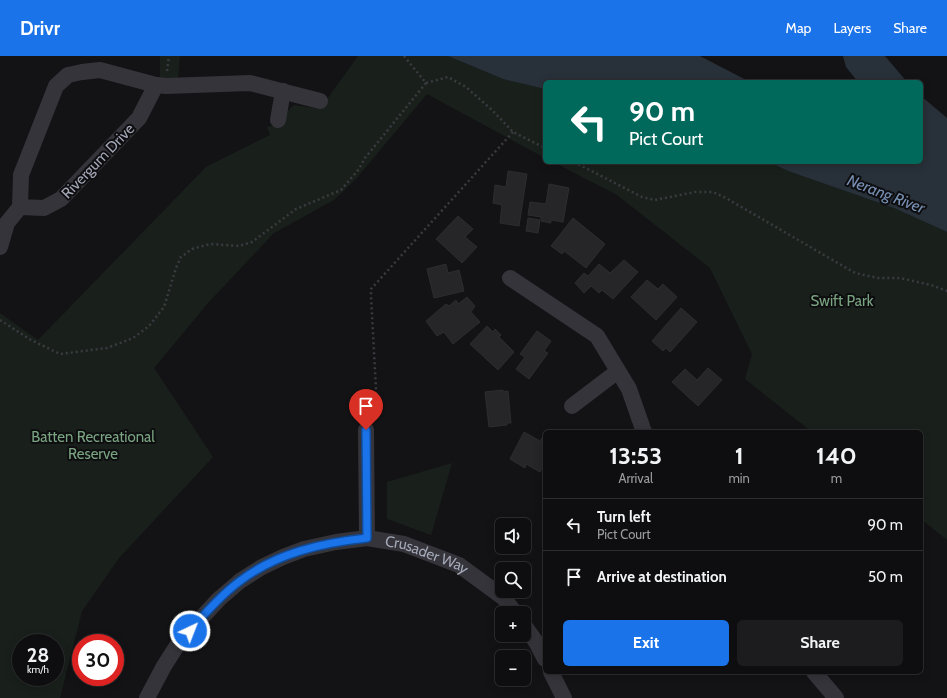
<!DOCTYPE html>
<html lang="en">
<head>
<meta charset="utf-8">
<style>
	:root { --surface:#0e0e10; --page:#1c1c1e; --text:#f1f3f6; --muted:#9b9c9f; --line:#2e2e30; --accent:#1a73e8 }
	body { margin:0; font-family:Cabin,sans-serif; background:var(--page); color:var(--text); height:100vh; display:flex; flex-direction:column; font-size:15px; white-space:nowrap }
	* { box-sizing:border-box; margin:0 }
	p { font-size:13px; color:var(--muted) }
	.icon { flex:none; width:22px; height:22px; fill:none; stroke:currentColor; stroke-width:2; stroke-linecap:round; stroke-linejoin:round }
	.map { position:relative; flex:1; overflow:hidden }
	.side { position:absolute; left:543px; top:374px; width:380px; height:244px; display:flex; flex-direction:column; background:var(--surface); border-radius:6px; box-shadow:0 2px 10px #0003,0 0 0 1px var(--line) }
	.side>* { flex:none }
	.top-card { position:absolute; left:543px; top:24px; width:380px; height:84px; border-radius:6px; box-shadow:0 2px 10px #0003,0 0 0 1px var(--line); background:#00695c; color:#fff; overflow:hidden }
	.fabs { position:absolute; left:495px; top:462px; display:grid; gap:8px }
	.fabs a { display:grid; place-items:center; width:36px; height:36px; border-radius:6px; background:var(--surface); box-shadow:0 2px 10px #0003,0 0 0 1px var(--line); font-size:20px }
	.speed { position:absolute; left:12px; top:578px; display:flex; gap:8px; font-size:20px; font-weight:700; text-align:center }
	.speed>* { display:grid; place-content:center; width:52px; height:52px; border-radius:50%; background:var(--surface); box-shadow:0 2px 10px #0003,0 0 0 1px var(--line); line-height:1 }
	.speed small { font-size:10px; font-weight:400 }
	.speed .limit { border:6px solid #d22; background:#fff; color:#111 }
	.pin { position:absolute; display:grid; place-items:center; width:34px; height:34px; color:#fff; margin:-41px -17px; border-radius:50% 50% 50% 0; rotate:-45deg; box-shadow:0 0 4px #0007 }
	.pin .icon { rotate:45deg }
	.me { position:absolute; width:44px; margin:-22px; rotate:43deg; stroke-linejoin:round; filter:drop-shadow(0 0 3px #0008) }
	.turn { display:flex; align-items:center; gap:14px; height:84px; padding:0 20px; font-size:18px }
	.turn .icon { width:52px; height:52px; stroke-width:2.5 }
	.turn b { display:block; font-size:28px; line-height:34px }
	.eta { display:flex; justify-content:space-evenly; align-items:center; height:68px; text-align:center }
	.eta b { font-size:24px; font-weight:800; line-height:28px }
	.button { display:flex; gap:8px; margin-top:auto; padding:8px 20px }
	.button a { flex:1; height:46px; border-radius:6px; background:var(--accent); color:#fff; font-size:16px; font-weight:800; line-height:46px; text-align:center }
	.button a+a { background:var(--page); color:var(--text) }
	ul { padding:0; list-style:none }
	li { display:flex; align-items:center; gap:12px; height:52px; padding:0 20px; border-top:1px solid var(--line) }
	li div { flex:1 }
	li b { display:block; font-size:15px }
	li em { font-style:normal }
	header { display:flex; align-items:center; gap:24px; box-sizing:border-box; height:56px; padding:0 20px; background:var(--accent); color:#fff }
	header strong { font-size:19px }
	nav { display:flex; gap:22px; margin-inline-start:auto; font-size:14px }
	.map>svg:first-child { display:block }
	.green { fill:#19201b; fill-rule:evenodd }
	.water { fill:#283039 }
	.building { fill:#262629; stroke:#2d2d31 }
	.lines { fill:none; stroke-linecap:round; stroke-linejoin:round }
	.path { stroke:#3a3b41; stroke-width:2.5; stroke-dasharray:2 3; stroke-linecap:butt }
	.minor { stroke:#34343a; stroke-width:16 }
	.route-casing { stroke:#114b97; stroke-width:10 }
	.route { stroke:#1a73e8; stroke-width:7 }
	.labels { text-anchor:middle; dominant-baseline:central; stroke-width:4; stroke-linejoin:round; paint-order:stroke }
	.street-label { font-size:15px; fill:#a3a7b6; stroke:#0e0e10 }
	.park-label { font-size:15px; fill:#79a381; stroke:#0e0e10 }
	.water-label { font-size:16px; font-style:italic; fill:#7790b4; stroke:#0e0e10 }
</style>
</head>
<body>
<header>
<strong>Drivr</strong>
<nav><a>Map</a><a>Layers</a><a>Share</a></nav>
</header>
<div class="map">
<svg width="947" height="642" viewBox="0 0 947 642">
	<rect width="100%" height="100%" fill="#131315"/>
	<g class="green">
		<polygon points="160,0 180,0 178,23 160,23"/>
		<path d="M 358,0 L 448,0 L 503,23 L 545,33 L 545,102 L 427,38 L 356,123 L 334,144 L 274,177 L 208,247 L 154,312 L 213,401 L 119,502 L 82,555 L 60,642 L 0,642 L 0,257 L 38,284 L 206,111 L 270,79 L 267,71 L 271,70 L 283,71 L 287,55 L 294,49 L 320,53 ZM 21,587 L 55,587 L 55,621 L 21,621 Z"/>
		<polygon points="553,106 769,106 788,115 894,152 947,176 947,484 921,463 921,376 812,376 745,323 752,298 710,212 617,139"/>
		<polygon points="452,407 431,479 387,463 387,426"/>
	</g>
	<g class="water">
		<polygon points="448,0 700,0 750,26 545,26 545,33 503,23"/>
		<polygon points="843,0 885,0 907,26 858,26 846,11"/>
		<polygon points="921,40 947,62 947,176 894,152 788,115 769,106 921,106"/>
	</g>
	<g class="building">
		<polygon points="508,115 527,118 519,170 500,167 502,149 493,147 495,129 506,131"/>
		<polygon points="549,128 569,132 563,166 551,164 551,167 541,165 541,161 528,159 530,146 546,148"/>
		<polygon points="458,160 473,173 465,181 477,191 462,207 436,183"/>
		<polygon points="528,162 540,164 538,177 526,175"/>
		<polygon points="573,162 605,188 586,212 564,195 562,198 551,190"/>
		<polygon points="624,204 638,216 613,243 602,234 599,237 591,230 584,237 575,227 584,217 588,220 599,208 610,217"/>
		<polygon points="446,208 448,217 459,214 464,235 434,242 427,213"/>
		<polygon points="647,224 658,233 663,228 677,241 656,264 631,241"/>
		<polygon points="467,241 475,250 471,256 480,266 453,288 444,276 437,280 426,265 446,248 449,250 456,244 458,248"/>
		<polygon points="681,252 697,266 670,296 666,292 663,295 652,285"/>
		<polygon points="487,270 493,276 495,273 501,279 499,281 514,296 498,314 470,288"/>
		<polygon points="537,275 551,285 544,295 548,297 529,323 516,313 525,301 520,298"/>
		<polygon points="708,312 722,324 698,350 672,326 685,313 697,324"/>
		<polygon points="503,334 503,336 508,335 511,367 507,367 507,369 489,371 485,336"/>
		<polygon points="524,376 540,385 542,382 545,383 545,407 540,416 526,408 525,412 510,403"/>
	</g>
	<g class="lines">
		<g class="path">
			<polyline points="404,0 426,27 448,21 466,31 492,54 513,76 545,92"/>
			<polyline points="167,15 169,0"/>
			<polyline points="574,106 642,141 655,144 695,136 713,136 726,142 855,217 878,222 900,222 931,229 947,235"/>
			<polyline points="0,264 31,284 60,298 107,292 133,282 149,270 164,251 176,212 181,201 192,193 210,188 239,190 252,186 296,153 341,134 359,113 365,102 426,27"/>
			<polyline points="372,362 377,352 371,240 371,233 513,76"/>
		</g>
		<g class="minor">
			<polygon points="100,14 156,29 139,62 61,143 44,152 20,151 21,119 56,30 68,19 82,16"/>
			<polyline points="156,29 166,30 250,27 320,45"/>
			<polyline points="278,64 283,35"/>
			<polyline points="0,191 7,167 20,151"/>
			<polyline points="510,222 597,280 629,333 644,376"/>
			<polyline points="572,350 618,315"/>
			<polyline points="366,374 367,482"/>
			<polyline points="524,569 536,586 545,603"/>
			<polyline points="551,616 564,642"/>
			<polyline points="814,616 836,642"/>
			<path id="s1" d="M 147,642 L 164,610 L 180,585 L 219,543 L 240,525 L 262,511 L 283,501 L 304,493 L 336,486 L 367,482 L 404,488 L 459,509 L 504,542 L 515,557"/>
		</g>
	</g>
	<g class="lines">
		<g class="route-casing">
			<path id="route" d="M 190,575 C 205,557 221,539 240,525 C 277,497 321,487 367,482 L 366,374"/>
		</g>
		<use href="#route" class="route"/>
	</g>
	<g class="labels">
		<g class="street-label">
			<text transform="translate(98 105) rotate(-46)">Rivergum Drive</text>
			<text stroke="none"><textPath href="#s1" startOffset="349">Crusader Way</textPath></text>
		</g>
		<g class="park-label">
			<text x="842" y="245">Swift Park</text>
			<text x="93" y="381">Batten Recreational<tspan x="93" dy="17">Reserve</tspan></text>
		</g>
		<g class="water-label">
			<text transform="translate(886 138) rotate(21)">Nerang River</text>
		</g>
	</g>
</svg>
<div class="fabs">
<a><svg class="icon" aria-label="sound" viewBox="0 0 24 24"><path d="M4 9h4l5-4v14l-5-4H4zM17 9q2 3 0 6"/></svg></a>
<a><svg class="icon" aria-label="search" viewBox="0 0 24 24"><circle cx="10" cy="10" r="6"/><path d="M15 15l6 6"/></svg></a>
<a>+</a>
<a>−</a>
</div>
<div class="speed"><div>28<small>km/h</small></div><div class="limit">30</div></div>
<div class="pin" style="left:366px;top:374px;background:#d93025"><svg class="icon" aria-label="arrive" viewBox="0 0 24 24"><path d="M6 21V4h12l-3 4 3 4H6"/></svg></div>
<svg class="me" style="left:190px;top:575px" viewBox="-20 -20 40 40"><circle r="17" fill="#1a73e8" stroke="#fff" stroke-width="3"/><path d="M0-11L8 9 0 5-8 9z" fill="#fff"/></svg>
<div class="top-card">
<div class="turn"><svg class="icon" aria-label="left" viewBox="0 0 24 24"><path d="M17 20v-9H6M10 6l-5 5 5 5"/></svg><div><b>90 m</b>Pict Court</div></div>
</div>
<section class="side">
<div class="eta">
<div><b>13:53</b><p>Arrival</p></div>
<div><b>1</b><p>min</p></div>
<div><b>140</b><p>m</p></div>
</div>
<ul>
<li><svg class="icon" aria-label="left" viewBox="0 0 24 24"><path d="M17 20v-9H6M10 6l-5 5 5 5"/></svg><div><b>Turn left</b><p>Pict Court</p></div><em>90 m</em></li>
<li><svg class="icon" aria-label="arrive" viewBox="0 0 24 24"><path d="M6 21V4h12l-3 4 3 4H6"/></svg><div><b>Arrive at destination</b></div><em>50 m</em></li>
</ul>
<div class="button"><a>Exit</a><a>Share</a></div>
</section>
</div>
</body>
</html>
